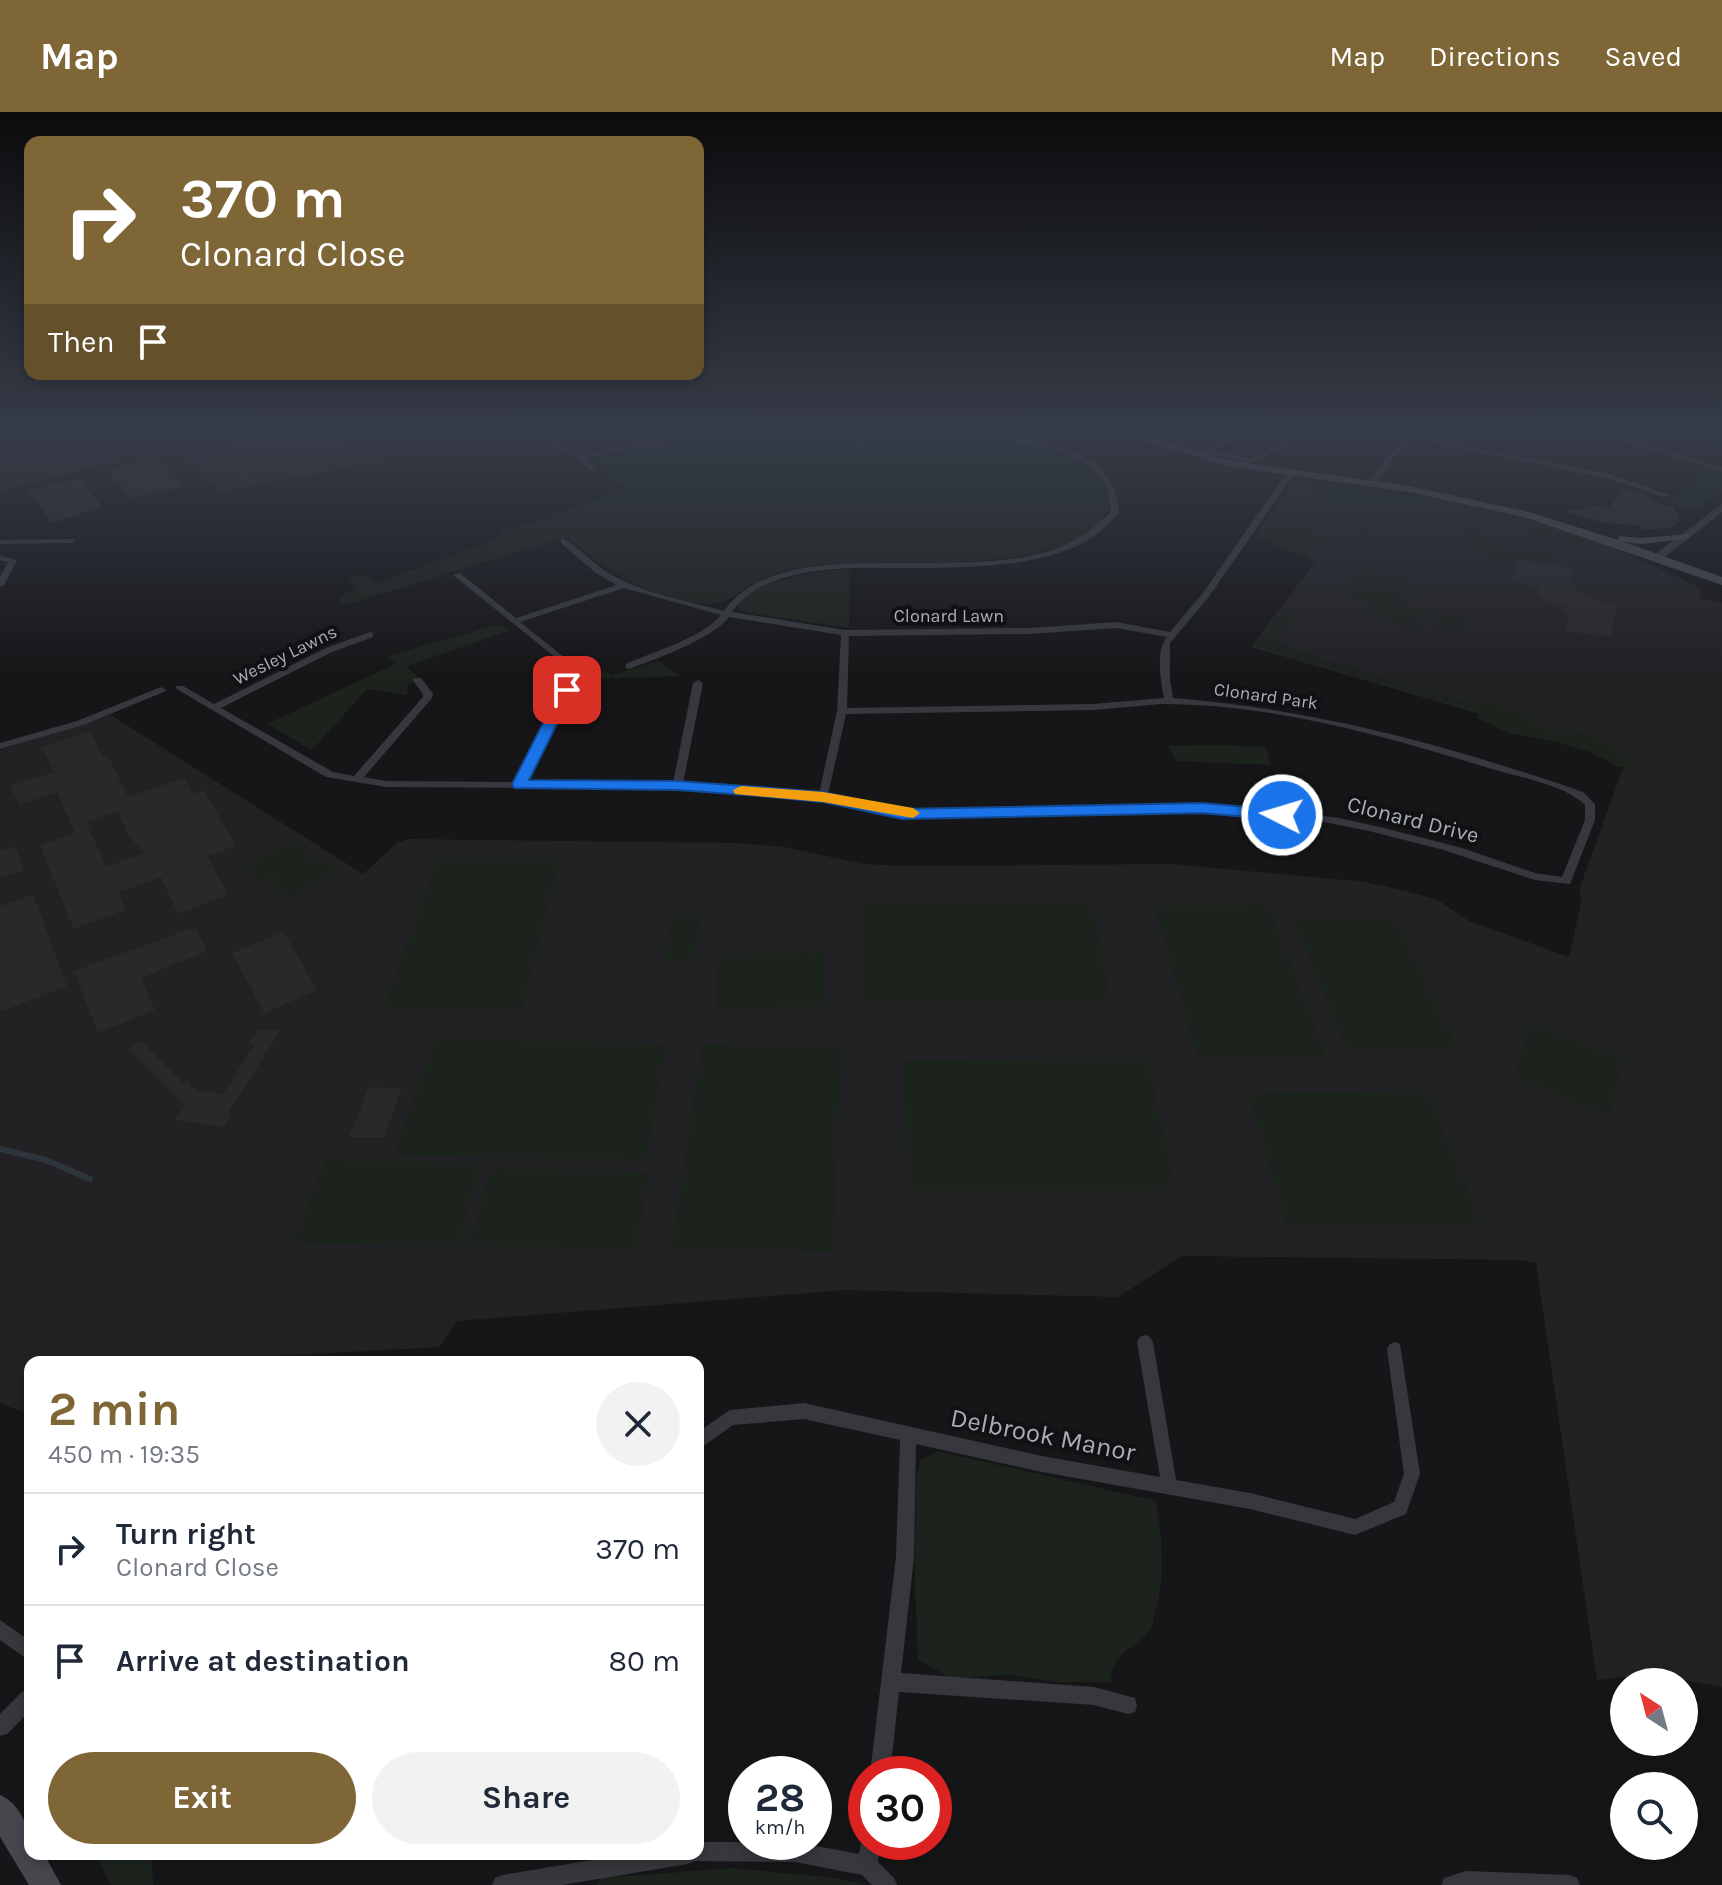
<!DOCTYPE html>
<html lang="en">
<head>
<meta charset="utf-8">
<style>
	:root { --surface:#fff; --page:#f2f2f3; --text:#1f2937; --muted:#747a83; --line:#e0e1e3; --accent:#7e6636 }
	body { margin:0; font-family:Karla,sans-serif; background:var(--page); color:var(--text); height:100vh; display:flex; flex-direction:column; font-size:30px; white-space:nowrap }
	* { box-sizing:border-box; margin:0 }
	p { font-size:26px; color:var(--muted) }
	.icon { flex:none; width:44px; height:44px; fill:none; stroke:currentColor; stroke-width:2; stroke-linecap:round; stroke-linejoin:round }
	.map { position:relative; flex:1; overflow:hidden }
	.side { position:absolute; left:24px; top:1244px; width:680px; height:504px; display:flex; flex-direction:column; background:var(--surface); border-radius:16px; box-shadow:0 4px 12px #0003 }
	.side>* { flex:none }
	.guide { position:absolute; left:24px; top:24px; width:680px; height:244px; border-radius:16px; box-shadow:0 4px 12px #0003; background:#7e6636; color:#fff; overflow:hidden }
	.needle { width:52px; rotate:324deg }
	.controls { position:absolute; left:1610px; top:1556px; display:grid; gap:16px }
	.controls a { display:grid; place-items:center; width:88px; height:88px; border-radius:50%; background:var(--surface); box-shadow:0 4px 12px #0003; font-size:40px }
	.speed { position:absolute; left:728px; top:1644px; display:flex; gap:16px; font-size:40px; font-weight:700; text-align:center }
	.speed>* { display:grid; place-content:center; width:104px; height:104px; border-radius:50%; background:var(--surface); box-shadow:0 4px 12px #0003; line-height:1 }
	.speed small { font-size:20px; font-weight:400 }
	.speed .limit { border:12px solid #d22; background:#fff; color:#111 }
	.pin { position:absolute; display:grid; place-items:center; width:68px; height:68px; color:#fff; margin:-34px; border-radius:16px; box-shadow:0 4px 12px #0006 }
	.me { position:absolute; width:88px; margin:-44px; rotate:275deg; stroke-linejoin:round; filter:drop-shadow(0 0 6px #0008) }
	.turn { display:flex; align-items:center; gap:28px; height:168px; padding:0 24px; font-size:36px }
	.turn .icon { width:104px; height:104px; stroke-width:2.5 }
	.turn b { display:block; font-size:56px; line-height:68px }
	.then { display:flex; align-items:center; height:76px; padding:0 24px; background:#0003; gap:16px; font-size:30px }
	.round { display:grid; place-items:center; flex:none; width:84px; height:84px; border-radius:42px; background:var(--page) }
	.overview { display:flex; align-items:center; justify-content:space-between; height:136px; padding:0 24px }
	h1 { font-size:48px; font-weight:700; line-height:60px; color:var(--accent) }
	.button { display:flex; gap:16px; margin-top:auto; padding:16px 24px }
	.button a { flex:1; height:92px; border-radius:48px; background:var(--accent); color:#fff; font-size:32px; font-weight:700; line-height:92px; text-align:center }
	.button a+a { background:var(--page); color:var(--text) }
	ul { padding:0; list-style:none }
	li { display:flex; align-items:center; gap:24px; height:112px; padding:0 24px; border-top:2px solid var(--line) }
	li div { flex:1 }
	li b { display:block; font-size:30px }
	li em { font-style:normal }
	header { display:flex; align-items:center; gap:48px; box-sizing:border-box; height:112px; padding:0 40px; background:var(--accent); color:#fff }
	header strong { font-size:38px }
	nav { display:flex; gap:44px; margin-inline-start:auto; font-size:28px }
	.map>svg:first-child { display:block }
	.built { fill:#222225 }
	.green { fill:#1c231d }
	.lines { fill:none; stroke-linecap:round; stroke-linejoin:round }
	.stream-far1 { stroke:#2c353c; stroke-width:3 }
	.stream { stroke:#2c353c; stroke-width:6 }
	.building { fill:#29292c; fill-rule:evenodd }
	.minor { fill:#37383d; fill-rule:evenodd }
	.tertiary { fill:#37383d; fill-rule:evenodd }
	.secondary { fill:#45474d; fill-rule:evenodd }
	.route { fill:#1a73e8; stroke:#114b97; stroke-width:2 }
	.slow { fill:#f59e0b }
	.labels { text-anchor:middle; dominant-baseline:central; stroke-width:8; stroke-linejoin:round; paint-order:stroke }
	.far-street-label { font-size:18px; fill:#a8adb8; stroke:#111113 }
	.street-label { font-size:22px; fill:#a8adb8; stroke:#111113 }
	.near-street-label { font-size:26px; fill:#a8adb8; stroke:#111113 }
</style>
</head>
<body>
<header>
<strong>Map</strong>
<nav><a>Map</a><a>Directions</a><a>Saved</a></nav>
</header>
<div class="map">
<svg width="1722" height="1773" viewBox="0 0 1722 1773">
	<rect width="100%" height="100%" fill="#161618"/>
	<g class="built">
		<polygon points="0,317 475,317 482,330 220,380 168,336 0,379"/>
		<polygon points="1293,369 1463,391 1546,412 1608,433 1701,476 1700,486 1722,491 1722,1575 1652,1562 1597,1568 1536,1151 1521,1148 1182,1144 1118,1185 845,1178 457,1209 439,1235 277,1244 274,1250 30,1250 30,1303 0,1291 0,638 109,602 363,762 397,731 408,727 736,731 785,735 863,752 906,754 1172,752 1366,770 1405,779 1438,788 1469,809 1569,845 1582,786 1579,783 1581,772 1627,645 1251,535 1315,450 1255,424"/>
	</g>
	<g class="green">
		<path d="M 700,317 L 965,317 L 963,326 C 1010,329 1059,329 1095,361 C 1101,367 1106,371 1109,380 C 1115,400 1098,413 1083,423 C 1016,464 886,443 808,455 C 791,457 776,461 761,468 C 743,476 726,493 707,492 C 654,489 605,459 567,425 L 355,490 L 342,493 L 338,487 L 355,475 L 348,469 L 357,464 L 369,463 L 375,471 L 496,428 L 504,418 L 556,404 L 555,402 L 626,376 L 602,358 L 602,354 L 589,349 L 637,336 L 662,340 Z"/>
		<polygon points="1711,355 1722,359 1722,379 1693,400 1669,389"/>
		<path d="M 1323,373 L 1463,391 L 1585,425 L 1579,436 L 1563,427 L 1503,416 L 1481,419 L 1483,424 L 1499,431 L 1498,437 L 1518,443 L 1520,438 L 1546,442 L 1547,437 L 1554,440 L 1556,446 C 1532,450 1480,452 1464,428 L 1466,424 L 1464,419 L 1404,395 L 1402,391 C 1384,394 1369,399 1350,401 L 1364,413 L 1375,418 C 1361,428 1346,417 1335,407 L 1339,404 L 1333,389 L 1317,378 Z"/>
		<polygon points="1280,400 1317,406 1321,412 1313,419 1323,426 1324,432 1312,437 1309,447 1255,424 1271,401"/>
		<path d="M 849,458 L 849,516 L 744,500 L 738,495 C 752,468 821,458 849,458 Z"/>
		<path d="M 1362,461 L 1381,467 L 1414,471 L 1402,474 L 1413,481 L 1413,485 L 1399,486 L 1397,489 C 1419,499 1438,504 1464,506 L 1463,519 L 1434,513 L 1438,507 L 1408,506 L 1424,515 C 1404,518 1378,505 1365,492 L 1371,489 L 1364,486 L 1350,487 L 1343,475 Z"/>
		<path d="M 1281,499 L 1294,504 L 1279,528 L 1287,535 C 1342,551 1396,571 1452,586 C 1470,591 1489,589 1507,595 C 1540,605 1546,628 1585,619 C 1602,632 1621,638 1640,651 L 1632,655 L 1619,655 L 1590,640 L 1556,630 L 1509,621 L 1477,606 L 1479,600 L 1256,534 Z"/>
		<polygon points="500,512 508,519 407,554 420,567 408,572 407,583 367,577 312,638 267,612 395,552 388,544"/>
		<polygon points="659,549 681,564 565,568 562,566 586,557 595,561 605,559 611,563"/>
		<polygon points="1215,633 1266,635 1271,653 1176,649 1168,634"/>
		<polygon points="293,728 312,741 303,748 307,751 317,745 337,758 289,787 269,773 277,769 272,765 261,771 242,758"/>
		<polygon points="560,746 522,896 383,897 437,747"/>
		<polygon points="864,792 1093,792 1111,890 864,890"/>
		<polygon points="1268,792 1326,944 1197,946 1154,794"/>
		<polygon points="671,803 700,803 694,850 663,850"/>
		<polygon points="1395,805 1458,936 1346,939 1293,807"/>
		<polygon points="824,840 825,894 716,898 718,843"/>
		<polygon points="1531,911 1624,946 1609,1004 1513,966"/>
		<polygon points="435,926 667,932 646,1048 393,1043"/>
		<polygon points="702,932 842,936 833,1140 671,1136"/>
		<polygon points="1148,947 1176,1078 907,1079 903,948"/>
		<polygon points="1427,979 1482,1112 1286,1114 1248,981"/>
		<polygon points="325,1048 482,1051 458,1134 292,1131"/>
		<polygon points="491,1056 650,1060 636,1138 468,1133"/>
		<path d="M 937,1339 L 1156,1389 C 1162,1427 1166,1462 1155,1500 C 1154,1505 1153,1514 1150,1518 C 1135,1539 1112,1537 1111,1570 L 1057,1570 L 1010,1563 L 952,1566 L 918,1548 L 915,1473 L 916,1365 L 921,1348 Z"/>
		<polygon points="94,1742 152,1742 153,1773 112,1773"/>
		<polygon points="732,1756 836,1766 867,1773 596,1773 601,1766"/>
	</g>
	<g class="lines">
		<polyline class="stream-far1" points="848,345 856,335 867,331 870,321"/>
		<polyline class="stream" points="0,1037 46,1048 90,1067"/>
	</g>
	<g class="building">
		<polygon points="223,317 258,317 267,325 297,317 343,317 357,328 308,342 311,345 298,349 303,352 239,366 218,344 230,341 226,337 240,333"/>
		<polygon points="155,344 185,374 133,386 107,359"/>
		<polygon points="79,367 102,394 52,411 27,378"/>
		<polygon points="1624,377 1644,382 1660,392 1673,394 1680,408 1671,416 1643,418 1639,413 1604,411 1565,400 1598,394 1609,396"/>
		<polygon points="1518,448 1574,456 1570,470 1578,472 1575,479 1592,483 1591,487 1617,493 1610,525 1565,519 1569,503 1562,502 1564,494 1541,488 1542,484 1537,483 1539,476 1512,467"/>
		<path d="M 90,619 L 103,645 L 108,644 L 128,685 L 184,666 L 193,682 L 204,678 L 234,731 L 235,734 L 207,744 L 228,783 L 178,802 L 161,765 L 118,781 L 125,798 L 74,817 L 40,733 L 75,721 L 57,680 L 19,693 L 11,674 L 54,660 L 42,635 ZM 118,699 L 128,723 L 144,741 L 106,755 L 86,710 Z"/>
		<polygon points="15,734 24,758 0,766 0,739"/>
		<polygon points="33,782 67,874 0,900 0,794"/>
		<polygon points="195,815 207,839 141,866 155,898 98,921 74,859"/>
		<polygon points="284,820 317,878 264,901 232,841"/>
		<polygon points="259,917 280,919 228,1001 232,1002 224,1015 175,1008 185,994 128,937 141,929 183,971 187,968 196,978 223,982 255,932 249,932"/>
		<polygon points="369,975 402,976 384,1025 349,1025"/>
	</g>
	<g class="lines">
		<g class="minor">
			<polygon points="499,317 511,317 485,325 482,323"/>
			<polygon points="534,317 542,317 580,345 610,335 662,329 665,331 662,333 611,339 584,348 596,357 592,359"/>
			<polygon points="1199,317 1208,317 1173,337 1168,336"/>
			<polygon points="1410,317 1417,317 1379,366 1379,374 1373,374 1371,366"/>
			<polygon points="1423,317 1429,317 1428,324 1438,328 1612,363 1670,383 1663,385 1610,367 1434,331 1422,326"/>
			<polygon points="1579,317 1591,317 1722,355 1722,359"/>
			<polygon points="1242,319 1244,320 1244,322 1214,338 1250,347 1296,324 1301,325 1251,351 1202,340"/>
			<path d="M 966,322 C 1012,326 1092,327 1114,376 C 1117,383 1118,393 1119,401 C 1111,409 1101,420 1091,426 C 1047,454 980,455 929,456 C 871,457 770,446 732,500 L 845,518 L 1029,516 L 1116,510 L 1170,520 L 1202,482 L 1287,360 L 1293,360 L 1294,362 L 1208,486 L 1170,531 L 1170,566 L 1173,586 C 1277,594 1378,616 1478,646 C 1513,657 1548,667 1583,680 L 1595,692 L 1595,708 L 1570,772 L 1535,768 L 1440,737 L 1369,719 L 1324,710 L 1263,704 L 1202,699 L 902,705 L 823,688 L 677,677 L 386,675 L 326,665 L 175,576 L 177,574 L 183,574 L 214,592 L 326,536 L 370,520 L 373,521 L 373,525 L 332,540 L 221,596 L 333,660 L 354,664 L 423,585 L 423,582 L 413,568 L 415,566 L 421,566 L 433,582 L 432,586 L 364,665 L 386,669 L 516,670 L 562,578 L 567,575 L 572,578 L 526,670 L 673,671 L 693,571 L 698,568 L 703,571 L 683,671 L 819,682 L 837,599 L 841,523 L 729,505 C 712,527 656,547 629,557 L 626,556 L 626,552 C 654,539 701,527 721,503 L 624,476 L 520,510 L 579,557 L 580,559 L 576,562 L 453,463 L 460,461 L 516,506 L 617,473 L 596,461 L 561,431 L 561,427 L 564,427 C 579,435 590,449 604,458 C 639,481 684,488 724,499 C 764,442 865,452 926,451 C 968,450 1015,451 1055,437 C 1078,428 1093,417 1111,400 C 1110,393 1110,383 1107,376 C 1085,329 1007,332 964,325 L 963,324 ZM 1116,516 L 1167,525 C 1155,539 1161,569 1164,586 L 1093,592 L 847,596 L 849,524 L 1029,522 ZM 1162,592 C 1275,592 1388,625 1495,658 C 1523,666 1564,673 1585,693 L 1585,708 L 1562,765 L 1535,761 L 1462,736 L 1384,716 L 1339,706 L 1294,700 L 1202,693 L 902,699 L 828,683 L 846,602 L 1093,598 Z"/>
			<polygon points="74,427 74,431 71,431 0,432 0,428"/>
			<polygon points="0,444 17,448 4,473 0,475 0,465 8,450 0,448"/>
			<polygon points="161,575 166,578 164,580 83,613 0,637 0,631 77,609"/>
			<polygon points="1145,1223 1150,1225 1153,1230 1176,1368 1250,1381 1355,1407 1394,1390 1404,1362 1387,1237 1390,1232 1395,1230 1400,1232 1420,1362 1406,1402 1355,1423 1250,1397 1042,1360 916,1332 914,1445 901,1561 1094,1575 1135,1586 1137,1593 1135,1600 1128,1602 1094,1593 899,1580 890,1662 870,1662 896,1445 900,1328 804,1307 733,1313 698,1338 698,1320 730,1298 804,1291 1042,1344 1160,1365 1137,1230 1140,1225"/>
			<polygon points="0,1508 30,1529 30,1549 0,1528"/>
			<polygon points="30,1577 30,1599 7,1622 0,1624 0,1602 23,1579"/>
			<polygon points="866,1722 866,1730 881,1730 878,1750 894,1766 897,1773 872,1773 862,1763 795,1750 695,1749 688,1752 562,1773 492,1773 495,1766 502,1763 628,1742 698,1742 698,1730 795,1730 859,1742 861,1730"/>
			<polygon points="1466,1759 1570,1763 1577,1766 1580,1773 1441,1773 1444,1766"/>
		</g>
		<polygon class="tertiary" points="1722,392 1722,400 1661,448 1653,448 1653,444"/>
		<g class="secondary">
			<polygon points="1109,317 1126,317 1227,348 1409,374 1529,400 1618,428 1619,424 1642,426 1690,422 1690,426 1686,427 1642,432 1624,430 1722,465 1722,473 1527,406 1409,380 1226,354"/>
			<path d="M 0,1683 C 23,1693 30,1719 30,1742 L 44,1742 L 61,1773 L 29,1773 L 0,1725 Z"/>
		</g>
	</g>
	<linearGradient id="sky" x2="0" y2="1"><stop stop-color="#0c0c0d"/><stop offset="0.56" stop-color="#363c48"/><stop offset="1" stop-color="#363c48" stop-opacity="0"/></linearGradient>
	<rect width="1722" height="566" fill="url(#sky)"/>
	<polygon class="route" points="567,574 574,578 529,668 677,669 760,675 823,680 902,697 1202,691 1282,698 1290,703 1282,708 1202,701 902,707 823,690 760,684 677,678 514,676 512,672 560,578"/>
	<polygon class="slow" points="741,674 823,680 913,696 920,701 913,706 823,690 735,682 733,678"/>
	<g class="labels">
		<g class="far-street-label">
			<text x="949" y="504">Clonard Lawn</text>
			<text transform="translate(285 543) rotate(-26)">Wesley Lawns</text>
			<text transform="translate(1266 584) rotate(8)">Clonard Park</text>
		</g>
		<g class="street-label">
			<text transform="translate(1413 708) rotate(14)">Clonard Drive</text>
		</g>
		<g class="near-street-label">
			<text transform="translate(1043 1323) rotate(11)">Delbrook Manor</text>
		</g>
	</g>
</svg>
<div class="controls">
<a><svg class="needle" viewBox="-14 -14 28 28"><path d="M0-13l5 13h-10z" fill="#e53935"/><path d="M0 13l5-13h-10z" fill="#747a83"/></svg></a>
<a><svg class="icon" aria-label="search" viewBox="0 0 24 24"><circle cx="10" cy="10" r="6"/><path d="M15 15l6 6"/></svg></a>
</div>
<div class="speed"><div>28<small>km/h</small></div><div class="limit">30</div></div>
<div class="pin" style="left:567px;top:578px;background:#d93025"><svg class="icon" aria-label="arrive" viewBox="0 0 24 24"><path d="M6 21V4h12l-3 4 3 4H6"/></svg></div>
<svg class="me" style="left:1282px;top:703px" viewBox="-20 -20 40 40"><circle r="17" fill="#1a73e8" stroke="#fff" stroke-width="3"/><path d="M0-11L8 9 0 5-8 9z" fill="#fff"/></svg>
<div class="guide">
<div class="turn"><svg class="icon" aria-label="right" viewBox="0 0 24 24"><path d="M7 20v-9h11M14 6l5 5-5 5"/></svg><div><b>370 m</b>Clonard Close</div></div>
<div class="then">Then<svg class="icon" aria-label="arrive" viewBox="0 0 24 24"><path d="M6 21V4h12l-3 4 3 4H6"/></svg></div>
</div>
<section class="side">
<div class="overview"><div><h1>2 min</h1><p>450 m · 19:35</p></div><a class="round"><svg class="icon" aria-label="close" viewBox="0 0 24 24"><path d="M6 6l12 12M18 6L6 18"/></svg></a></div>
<ul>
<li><svg class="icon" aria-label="right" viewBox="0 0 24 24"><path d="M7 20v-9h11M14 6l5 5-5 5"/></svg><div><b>Turn right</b><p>Clonard Close</p></div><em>370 m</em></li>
<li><svg class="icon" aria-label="arrive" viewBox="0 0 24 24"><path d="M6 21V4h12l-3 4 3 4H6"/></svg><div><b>Arrive at destination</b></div><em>80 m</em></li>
</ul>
<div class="button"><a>Exit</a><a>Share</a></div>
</section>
</div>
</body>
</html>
